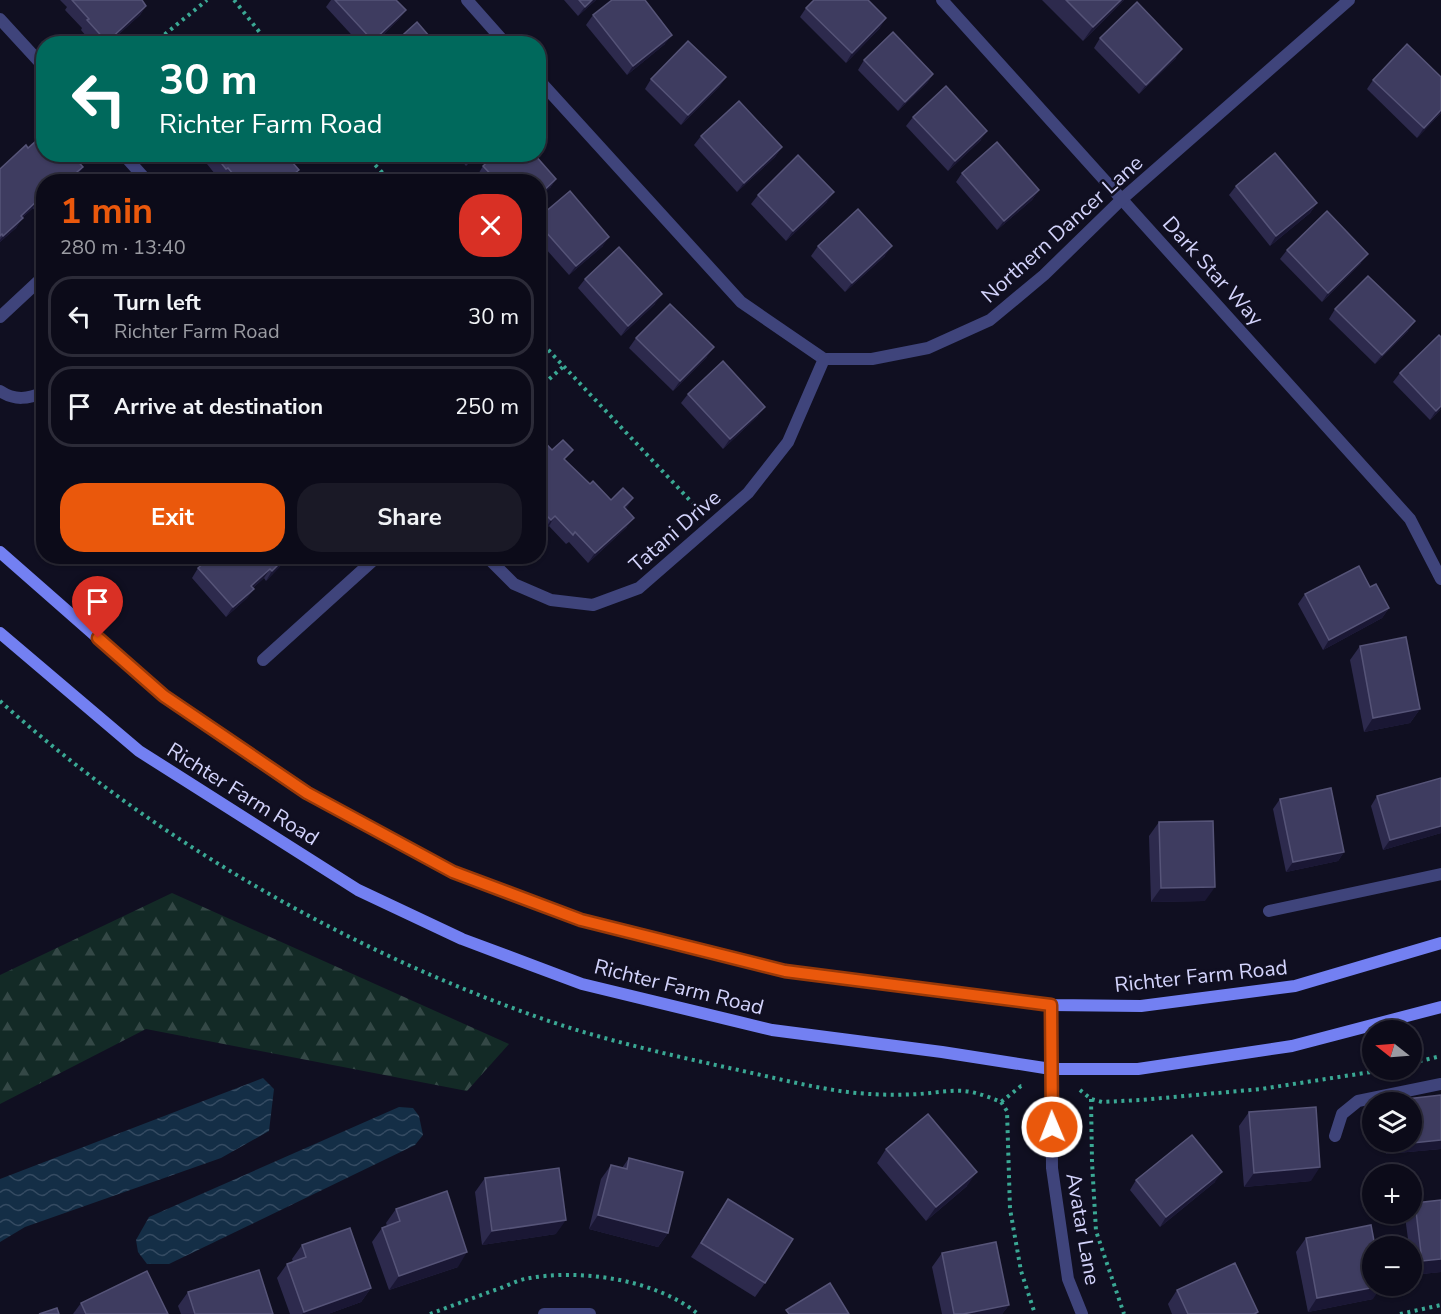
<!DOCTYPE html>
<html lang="en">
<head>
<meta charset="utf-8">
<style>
	:root { --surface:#0c0b19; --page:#1a1926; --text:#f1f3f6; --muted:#9a9ba2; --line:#2c2b38; --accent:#ea580c }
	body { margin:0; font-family:"Nunito Sans",sans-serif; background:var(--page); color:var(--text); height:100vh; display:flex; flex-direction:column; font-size:22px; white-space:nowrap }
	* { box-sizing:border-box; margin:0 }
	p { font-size:20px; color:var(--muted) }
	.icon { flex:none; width:33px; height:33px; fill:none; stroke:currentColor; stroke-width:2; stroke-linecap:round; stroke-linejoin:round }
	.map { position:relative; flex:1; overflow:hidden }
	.sheet { position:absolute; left:36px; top:174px; width:510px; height:390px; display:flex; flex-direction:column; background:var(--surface); border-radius:24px; box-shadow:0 2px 4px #0004,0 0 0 2px var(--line) }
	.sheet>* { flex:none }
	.guide { position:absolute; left:36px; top:36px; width:510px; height:126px; border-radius:24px; box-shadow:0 2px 4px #0004,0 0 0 2px var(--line); background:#00695c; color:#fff; overflow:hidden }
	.needle { width:39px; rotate:287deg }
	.fabs { position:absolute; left:1362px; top:1020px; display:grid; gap:12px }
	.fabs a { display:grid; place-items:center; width:60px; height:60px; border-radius:50%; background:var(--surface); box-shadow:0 2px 4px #0004,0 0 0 2px var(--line); font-size:30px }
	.pin { position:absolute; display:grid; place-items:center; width:51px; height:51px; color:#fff; margin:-62px -26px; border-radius:50% 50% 50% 0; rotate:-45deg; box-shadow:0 0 6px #0007 }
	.pin .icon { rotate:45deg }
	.me { position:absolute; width:66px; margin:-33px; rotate:359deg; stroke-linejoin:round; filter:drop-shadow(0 0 4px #0008) }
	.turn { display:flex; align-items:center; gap:21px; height:126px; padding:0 24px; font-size:27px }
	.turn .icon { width:78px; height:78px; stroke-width:2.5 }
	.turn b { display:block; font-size:42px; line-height:51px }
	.round { display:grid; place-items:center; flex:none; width:63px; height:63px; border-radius:24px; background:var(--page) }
	.headline { display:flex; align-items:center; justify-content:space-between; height:102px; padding:0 24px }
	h1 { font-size:36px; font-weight:700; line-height:45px; color:var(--accent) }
	.action { display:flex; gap:12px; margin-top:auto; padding:12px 24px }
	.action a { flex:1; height:69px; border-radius:24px; background:var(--accent); color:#fff; font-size:24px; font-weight:700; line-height:69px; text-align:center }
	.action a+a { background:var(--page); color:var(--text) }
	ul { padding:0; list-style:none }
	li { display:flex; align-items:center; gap:18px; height:81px; margin:0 12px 9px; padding:0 12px; border:3px solid var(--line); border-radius:24px }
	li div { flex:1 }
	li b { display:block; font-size:22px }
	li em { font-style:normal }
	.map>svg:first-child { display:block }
	.forest { fill:url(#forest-firs) }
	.water { fill:url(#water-waves) }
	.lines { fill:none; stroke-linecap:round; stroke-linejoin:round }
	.path { stroke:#3aa894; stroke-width:4; stroke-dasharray:3 4.5; stroke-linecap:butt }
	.service { stroke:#3f447b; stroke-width:12 }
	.minor { stroke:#3f447b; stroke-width:12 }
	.secondary { stroke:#7380f2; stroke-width:12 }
	.wall { fill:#2d2a4d }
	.shaded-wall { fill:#1a1734 }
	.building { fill:#3e3c60; stroke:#565478; stroke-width:1.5 }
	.route-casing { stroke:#983908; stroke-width:15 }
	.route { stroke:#ea580c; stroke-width:10 }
	.labels { text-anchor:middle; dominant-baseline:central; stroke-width:5; stroke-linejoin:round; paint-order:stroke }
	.street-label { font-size:21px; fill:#d3d3fb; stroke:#100f21 }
</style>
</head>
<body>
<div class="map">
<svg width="1441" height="1314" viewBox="0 0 1441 1314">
	<defs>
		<pattern id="forest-firs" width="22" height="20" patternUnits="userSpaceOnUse" patternTransform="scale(1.5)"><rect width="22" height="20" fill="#132a26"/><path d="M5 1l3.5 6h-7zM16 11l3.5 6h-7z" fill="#344846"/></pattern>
		<pattern id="water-waves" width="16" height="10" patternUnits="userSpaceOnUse" patternTransform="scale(1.5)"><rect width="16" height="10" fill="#142e46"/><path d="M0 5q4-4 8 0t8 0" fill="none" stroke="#354b62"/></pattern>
	</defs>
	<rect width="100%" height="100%" fill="#100f21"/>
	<polygon class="forest" points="172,893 509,1044 467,1091 146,1029 0,1104 0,975"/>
	<g class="water">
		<polygon points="263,1078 274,1089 269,1131 221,1158 25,1227 0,1242 0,1179"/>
		<polygon points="399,1107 413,1108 419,1116 423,1135 415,1145 169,1264 147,1264 138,1252 136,1240 149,1217"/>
	</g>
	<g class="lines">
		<g class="path">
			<polyline points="234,0 269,44"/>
			<polyline points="153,44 207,0"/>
			<polyline points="365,154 391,182"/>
			<polyline points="538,339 700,511"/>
			<polyline points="538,389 564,366"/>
			<path d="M 0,701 C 154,840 350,952 546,1020 C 616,1044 689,1059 761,1075 C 797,1083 833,1092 870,1094 C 886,1095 903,1095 919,1094 C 934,1093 949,1090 964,1091 C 976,1092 989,1097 1001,1102 L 1021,1086 L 1023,1086"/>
			<polyline points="1412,1063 1441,1056"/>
			<polyline points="1080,1090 1091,1099 1102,1102 1141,1100 1261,1089 1384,1070"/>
			<polyline points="1091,1099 1092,1162 1096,1231 1124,1314"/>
			<polyline points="1001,1102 1007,1111 1010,1209 1021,1271 1035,1314"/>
			<path d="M 430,1314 C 451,1306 473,1298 495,1290 C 505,1287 515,1281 525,1279 C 578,1268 656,1279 698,1314"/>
			<polyline points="1400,1314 1441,1305"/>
		</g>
		<g class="service">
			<polyline points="1269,911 1441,874"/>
			<polyline points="1335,1136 1342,1114 1358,1101 1441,1084"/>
		</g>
		<g class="minor">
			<polyline points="467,0 506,44"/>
			<polyline points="942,0 1410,519 1441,579"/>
			<polyline points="0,19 44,67"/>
			<polyline points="538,79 741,302 824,359 872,359 928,348 990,320 1044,275 1122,199 1349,0"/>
			<polyline points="123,154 148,182"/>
			<polyline points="0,317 44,276"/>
			<path d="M 0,391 C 15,401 28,399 44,392"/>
			<polyline points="486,556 514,584 551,600 593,605 639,588 748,493 788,442 824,359"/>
			<polyline points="263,660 378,556"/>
			<polyline points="1051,1005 1052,1168 1068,1279 1082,1314"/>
			<polyline points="544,1314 590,1314"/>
		</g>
		<g class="secondary">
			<polyline points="0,552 164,696 307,793 453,872 581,920 785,971 1051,1005 1141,1006 1295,986 1441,943"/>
			<polyline points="0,633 139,751 358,890 462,939 582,984 772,1030 942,1052 1051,1069 1138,1069 1292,1046 1441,1007"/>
		</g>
	</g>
	<g class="wall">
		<polygon points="60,0 142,0 146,6 140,15 108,44 93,44 81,30 82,28 65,10 67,7"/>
		<polygon points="331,0 396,0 406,10 399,19 374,44 360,44 326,7"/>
		<polygon points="564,0 596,0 578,16"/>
		<polygon points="1042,0 1124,0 1083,41"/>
		<polygon points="806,8 880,28 846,63 800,17"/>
		<polygon points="593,15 665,44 627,75 586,25"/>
		<polygon points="1100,38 1176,58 1139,94 1094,48"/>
		<polygon points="864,60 933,74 927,83 898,111 858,70"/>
		<polygon points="726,77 719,87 681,125 645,89 651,79"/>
		<polygon points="1441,77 1441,113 1417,138 1367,89 1373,80"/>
		<polygon points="913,117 981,140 948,171 906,126"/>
		<polygon points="701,136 782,147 775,157 737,192 694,145"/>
		<polygon points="28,148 83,167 76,177 70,182 44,182 44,203 35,211 33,208 22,218 16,228 0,242 0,169"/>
		<polygon points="199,154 285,154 296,174 303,182 224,182 221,178 219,179"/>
		<polygon points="456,154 479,154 466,166"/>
		<polygon points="483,166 556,179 550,188 538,182 482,182 477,176"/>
		<polygon points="962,173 1039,190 1032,200 997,230 956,182"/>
		<polygon points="1236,186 1317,203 1310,213 1270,246 1229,195"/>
		<polygon points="758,195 827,202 786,241 751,204"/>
		<polygon points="538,218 603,246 569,275 538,240"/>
		<polygon points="818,246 885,256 845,292 811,256"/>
		<polygon points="1287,250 1361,263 1322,302 1280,259"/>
		<polygon points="585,279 655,304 621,336 578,288"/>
		<polygon points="1335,309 1408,331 1375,364 1329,319"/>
		<polygon points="1441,337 1441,409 1430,420 1393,382 1400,373"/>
		<polygon points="636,338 707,357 673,391 629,348"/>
		<polygon points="688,394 758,416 723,449 681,403"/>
		<polygon points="538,435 552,450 565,460 590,484 611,500 626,509 627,527 588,563 569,542 566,544 549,526 545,529 538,523"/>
		<polygon points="290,556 266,581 264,578 253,588 254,589 247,598 226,617 192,578 198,568"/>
		<polygon points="1370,587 1389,608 1382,618 1323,650 1298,604 1305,594"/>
		<polygon points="1360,646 1420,709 1410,723 1364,732 1350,660"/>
		<polygon points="1441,778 1441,833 1383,850 1371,806 1377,796"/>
		<polygon points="1280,799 1344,852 1338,861 1286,872 1273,809"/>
		<polygon points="1159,822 1205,901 1151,902 1149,836"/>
		<polygon points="1441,1095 1441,1149 1386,1154 1385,1142 1412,1142 1412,1102 1387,1102 1389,1101"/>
		<polygon points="1249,1112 1311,1181 1244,1187 1239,1126"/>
		<polygon points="886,1149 967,1186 926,1221 877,1163"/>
		<polygon points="629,1158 668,1233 658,1247 589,1229 601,1179 611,1165 622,1168"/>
		<polygon points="485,1178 556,1234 482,1245 475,1192"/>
		<polygon points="1136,1180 1215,1182 1160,1227 1130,1190"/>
		<polygon points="728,1199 765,1283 755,1297 691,1257"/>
		<polygon points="1415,1203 1441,1272 1412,1275 1412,1246 1409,1246 1405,1217 1408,1214 1412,1214 1412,1208"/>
		<polygon points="396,1209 458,1267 389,1290 372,1242 382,1228 387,1226 386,1223"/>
		<polygon points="1306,1238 1373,1299 1308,1312 1296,1252"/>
		<polygon points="302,1245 371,1288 361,1302 328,1314 290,1314 277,1278 287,1264 293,1262 292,1259"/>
		<polygon points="942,1253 1009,1305 1002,1314 942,1314 932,1267"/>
		<polygon points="1177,1290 1258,1312 1257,1314 1172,1314 1168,1304"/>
		<polygon points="188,1292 273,1314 181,1314 178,1306"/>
		<polygon points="81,1303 168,1314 73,1314"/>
	</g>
	<g class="shaded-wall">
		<polygon points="592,0 596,0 578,16 585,7"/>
		<polygon points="1121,0 1124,0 1083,41 1093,27"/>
		<polygon points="146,6 140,15 108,44 105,44"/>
		<polygon points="406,10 399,19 374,44 371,44"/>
		<polygon points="886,18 880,28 846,63 852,53"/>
		<polygon points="672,35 665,44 627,75 633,66"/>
		<polygon points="1182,49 1176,58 1139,94 1146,85"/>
		<polygon points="933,74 927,83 898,111 905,102"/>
		<polygon points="726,77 719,87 681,125 688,115"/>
		<polygon points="1441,110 1441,113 1417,138 1424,128"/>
		<polygon points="987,131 981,140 948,171 955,161"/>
		<polygon points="782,147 775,157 737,192 744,183"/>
		<polygon points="475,154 479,154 466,166 473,157"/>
		<polygon points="83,167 76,177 70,182 65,182"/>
		<polygon points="556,179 550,188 538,199 538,196"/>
		<polygon points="1039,190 1032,200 997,230 1004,221"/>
		<polygon points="834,192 827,202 786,241 793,231"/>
		<polygon points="39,199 33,208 14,225 21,216"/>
		<polygon points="44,199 44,203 35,211 42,201"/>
		<polygon points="1317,203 1310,213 1270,246 1276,236"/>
		<polygon points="23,218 16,228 0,242 0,240 3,236"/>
		<polygon points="609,237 603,246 569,275 576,266"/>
		<polygon points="892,246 885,256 845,292 852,283"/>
		<polygon points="1368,254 1361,263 1322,302 1328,293"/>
		<polygon points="662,294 655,304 621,336 628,326"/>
		<polygon points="1415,321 1408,331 1375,364 1382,355"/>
		<polygon points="714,347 707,357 673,391 680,381"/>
		<polygon points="1441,406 1441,409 1430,420 1436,411"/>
		<polygon points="765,407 758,416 723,449 730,439"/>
		<polygon points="633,498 627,508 617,517 624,507"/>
		<polygon points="555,516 549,526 545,529 551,520"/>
		<polygon points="634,518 627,527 588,563 595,553"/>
		<polygon points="287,556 290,556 266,581 272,571"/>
		<polygon points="270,569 264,578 244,596 251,586"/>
		<polygon points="254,589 247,598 226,617 233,607"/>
		<polygon points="1389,608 1382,618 1323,650 1329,640"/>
		<polygon points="1420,709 1410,723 1364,732 1373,718"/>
		<polygon points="1441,826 1441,833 1383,850 1390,840"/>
		<polygon points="1344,852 1338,861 1286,872 1293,862"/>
		<polygon points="1215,887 1205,901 1151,902 1161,888"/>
		<polygon points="1441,1140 1441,1149 1386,1154 1393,1145"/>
		<polygon points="1320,1167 1311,1181 1244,1187 1254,1173"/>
		<polygon points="977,1172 967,1186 926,1221 936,1207"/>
		<polygon points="1222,1172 1215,1182 1160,1227 1166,1217"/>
		<polygon points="598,1215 668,1233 658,1247 589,1229"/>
		<polygon points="566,1220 556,1234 482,1245 492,1231"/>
		<polygon points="467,1252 458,1267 389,1290 399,1276"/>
		<polygon points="1441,1259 1441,1272 1412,1275 1422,1261"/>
		<polygon points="1382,1286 1373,1299 1308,1312 1317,1298"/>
		<polygon points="371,1288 361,1302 328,1314 302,1314 304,1312"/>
		<polygon points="1009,1305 1002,1314 963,1314"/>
	</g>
	<g class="building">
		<polygon points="72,0 142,0 146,6 107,42 87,20 89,19"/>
		<polygon points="335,0 396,0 406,10 373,41"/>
		<polygon points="579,0 592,0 585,7"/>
		<polygon points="612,0 645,0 672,35 633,66 593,15"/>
		<polygon points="814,0 868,0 886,18 852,53 806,8"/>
		<polygon points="1066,0 1121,0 1093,27"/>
		<polygon points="1137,2 1182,49 1146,85 1100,38"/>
		<polygon points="417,22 436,44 393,44"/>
		<polygon points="893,32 933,74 905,102 864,60"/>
		<polygon points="688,41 726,77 688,115 651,79"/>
		<polygon points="1407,44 1441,77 1441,110 1424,128 1373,80"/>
		<polygon points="946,86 987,131 955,161 913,117"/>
		<polygon points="739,101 782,147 744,183 701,136"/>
		<polygon points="44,134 44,154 71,154 83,167 65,182 44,182 44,199 42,201 39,199 21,216 23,218 3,236 2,234 0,236 0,169 26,145 28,148"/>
		<polygon points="997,142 1039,190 1004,221 962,173"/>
		<polygon points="1275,153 1317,203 1276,236 1236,186"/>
		<polygon points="214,154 285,154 299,170 295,173 303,182 240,182 228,168 226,169"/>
		<polygon points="496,154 534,154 556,179 538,196 538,182 498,182 483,166"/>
		<polygon points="798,155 834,192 793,231 758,195"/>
		<polygon points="312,173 320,182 303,182"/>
		<polygon points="570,191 609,237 576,266 538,223 538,218"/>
		<polygon points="858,209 892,246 852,283 818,246"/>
		<polygon points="1327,211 1368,254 1328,293 1287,250"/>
		<polygon points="619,247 662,294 628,326 585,279"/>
		<polygon points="1368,276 1415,321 1382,355 1335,309"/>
		<polygon points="670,304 714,347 680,381 636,338"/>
		<polygon points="1439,335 1441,337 1441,406 1436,411 1400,373"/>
		<polygon points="723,361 765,407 730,439 688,394"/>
		<polygon points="538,435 552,450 563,440 573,450 564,459 590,484 593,481 611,500 623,488 633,498 624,507 634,518 595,553 575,532 573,535 555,516 551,520 538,507"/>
		<polygon points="212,556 287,556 272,571 270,569 251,586 254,589 233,607 198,568"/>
		<polygon points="1359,566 1370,587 1376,584 1389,608 1329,640 1305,594"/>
		<polygon points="1406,637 1420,709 1373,718 1360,646"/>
		<polygon points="1441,778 1441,826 1390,840 1377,796"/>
		<polygon points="1331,788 1344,852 1293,862 1280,799"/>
		<polygon points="1213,821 1215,887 1161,888 1159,822"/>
		<polygon points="1441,1095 1441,1140 1393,1145 1392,1142 1412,1142 1412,1102 1389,1102 1389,1101"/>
		<polygon points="1316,1107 1320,1167 1254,1173 1249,1112"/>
		<polygon points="928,1114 977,1172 936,1207 886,1149"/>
		<polygon points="1192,1135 1222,1172 1166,1217 1136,1180"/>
		<polygon points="629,1158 683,1172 668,1233 598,1215 611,1165 627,1169"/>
		<polygon points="559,1168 566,1220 492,1231 485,1178"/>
		<polygon points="447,1191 467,1252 399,1276 382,1228 400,1221 396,1209"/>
		<polygon points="728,1199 793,1239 765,1283 701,1243"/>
		<polygon points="1441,1200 1441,1259 1422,1261 1415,1203"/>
		<polygon points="1371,1225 1375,1246 1372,1246 1372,1286 1381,1286 1317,1298 1306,1238"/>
		<polygon points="350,1228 371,1288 304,1312 287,1264 306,1257 302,1245"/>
		<polygon points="996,1242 1009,1305 963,1314 954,1314 942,1253"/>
		<polygon points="1235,1263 1258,1312 1254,1314 1188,1314 1177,1290"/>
		<polygon points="259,1270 273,1314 195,1314 188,1292"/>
		<polygon points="147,1271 168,1314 86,1314 81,1303"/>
		<polygon points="830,1283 849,1314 789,1314 786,1310"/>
		<polygon points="57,1308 59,1314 39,1314"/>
	</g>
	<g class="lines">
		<g class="route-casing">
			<polyline id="route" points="98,638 164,696 307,793 453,872 581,920 785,971 1051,1005 1052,1127"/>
		</g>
		<use href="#route" class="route"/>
	</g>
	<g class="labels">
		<g class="street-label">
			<text transform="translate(1062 229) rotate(-42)">Northern Dancer Lane</text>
			<text transform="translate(1213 271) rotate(48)">Dark Star Way</text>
			<text transform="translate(675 531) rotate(-41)">Tatani Drive</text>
			<text transform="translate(243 794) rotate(32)">Richter Farm Road</text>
			<text transform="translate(1201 976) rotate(-6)">Richter Farm Road</text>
			<text transform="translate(679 987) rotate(14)">Richter Farm Road</text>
			<text transform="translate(1083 1229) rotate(80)">Avatar Lane</text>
		</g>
	</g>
</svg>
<div class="fabs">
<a><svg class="needle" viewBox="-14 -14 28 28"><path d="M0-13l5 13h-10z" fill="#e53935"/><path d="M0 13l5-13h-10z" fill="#9a9ba2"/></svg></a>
<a><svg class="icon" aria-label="layers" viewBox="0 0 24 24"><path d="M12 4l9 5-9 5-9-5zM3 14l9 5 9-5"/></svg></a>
<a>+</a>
<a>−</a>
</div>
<div class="pin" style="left:98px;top:638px;background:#d93025"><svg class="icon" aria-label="arrive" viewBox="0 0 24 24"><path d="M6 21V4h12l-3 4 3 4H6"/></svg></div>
<svg class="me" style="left:1052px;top:1127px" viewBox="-20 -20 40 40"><circle r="17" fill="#ea580c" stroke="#fff" stroke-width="3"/><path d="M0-11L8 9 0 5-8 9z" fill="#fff"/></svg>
<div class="guide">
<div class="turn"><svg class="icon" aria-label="left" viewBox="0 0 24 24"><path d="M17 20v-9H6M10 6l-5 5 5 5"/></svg><div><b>30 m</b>Richter Farm Road</div></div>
</div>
<section class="sheet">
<div class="headline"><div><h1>1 min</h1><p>280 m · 13:40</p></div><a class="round" style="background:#d93025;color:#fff"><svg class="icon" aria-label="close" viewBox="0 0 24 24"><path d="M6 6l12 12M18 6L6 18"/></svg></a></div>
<ul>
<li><svg class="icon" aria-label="left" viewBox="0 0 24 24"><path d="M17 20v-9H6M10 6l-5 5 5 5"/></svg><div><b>Turn left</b><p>Richter Farm Road</p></div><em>30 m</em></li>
<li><svg class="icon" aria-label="arrive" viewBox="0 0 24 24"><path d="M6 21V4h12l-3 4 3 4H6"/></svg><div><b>Arrive at destination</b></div><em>250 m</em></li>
</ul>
<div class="action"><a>Exit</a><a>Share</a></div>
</section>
</div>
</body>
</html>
